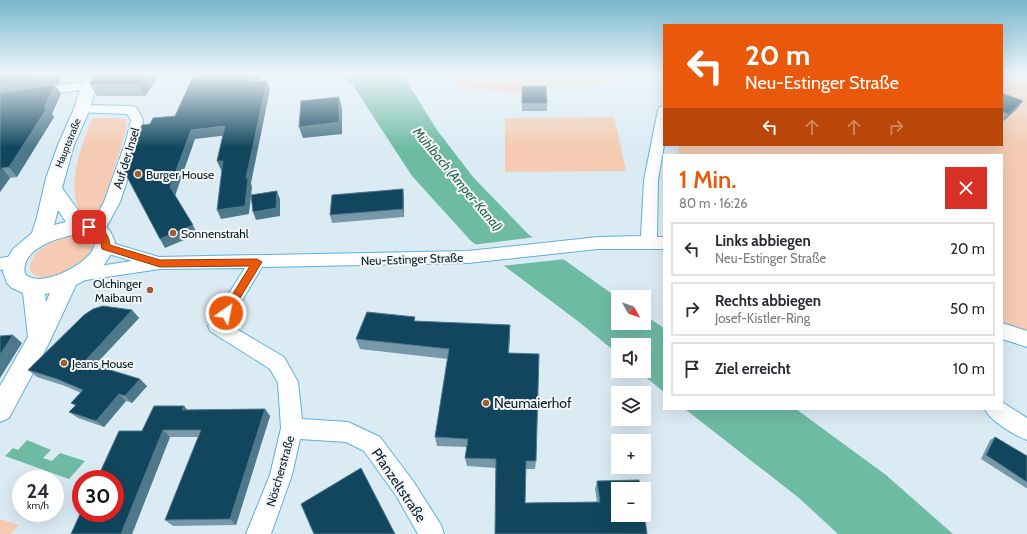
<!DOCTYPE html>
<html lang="de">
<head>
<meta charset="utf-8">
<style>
	:root { --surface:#fff; --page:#f2f2f3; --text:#2b2b33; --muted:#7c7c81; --line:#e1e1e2; --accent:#ea580c }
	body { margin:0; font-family:Cabin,sans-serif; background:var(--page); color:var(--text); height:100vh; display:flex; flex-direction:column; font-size:15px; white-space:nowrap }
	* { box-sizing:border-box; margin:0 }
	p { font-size:13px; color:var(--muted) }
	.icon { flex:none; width:22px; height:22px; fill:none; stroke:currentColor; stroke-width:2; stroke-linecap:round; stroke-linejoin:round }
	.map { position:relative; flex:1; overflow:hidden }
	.side { position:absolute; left:663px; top:154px; width:340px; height:256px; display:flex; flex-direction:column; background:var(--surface); border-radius:0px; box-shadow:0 4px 16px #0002 }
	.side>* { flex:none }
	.guide { position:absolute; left:663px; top:24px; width:340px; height:122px; border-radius:0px; box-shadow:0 4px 16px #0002; background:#ea580c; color:#fff; overflow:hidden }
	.needle { width:26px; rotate:130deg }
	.buttons { position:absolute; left:611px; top:290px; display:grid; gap:8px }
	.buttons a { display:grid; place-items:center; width:40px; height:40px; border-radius:0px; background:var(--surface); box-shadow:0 4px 16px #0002; font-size:20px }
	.speed { position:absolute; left:12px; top:470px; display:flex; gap:8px; font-size:20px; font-weight:700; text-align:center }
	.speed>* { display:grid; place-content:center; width:52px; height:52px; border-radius:50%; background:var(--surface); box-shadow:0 4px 16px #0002; line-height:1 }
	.speed small { font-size:10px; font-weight:400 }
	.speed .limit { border:6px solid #d22; background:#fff; color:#111 }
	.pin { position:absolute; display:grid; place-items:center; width:34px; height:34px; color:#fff; margin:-17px; border-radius:8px; box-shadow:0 2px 6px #0006 }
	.me { position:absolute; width:44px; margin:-22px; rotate:33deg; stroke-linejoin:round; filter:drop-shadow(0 0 3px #0008) }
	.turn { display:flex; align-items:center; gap:14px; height:84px; padding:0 16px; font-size:18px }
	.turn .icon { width:52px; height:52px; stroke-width:2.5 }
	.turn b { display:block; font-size:28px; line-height:34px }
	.lanes { display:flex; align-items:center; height:38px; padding:0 16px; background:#0003; justify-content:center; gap:20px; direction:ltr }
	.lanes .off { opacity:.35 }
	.round { display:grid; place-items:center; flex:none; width:42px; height:42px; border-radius:0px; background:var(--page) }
	.overview { display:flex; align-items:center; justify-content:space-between; height:68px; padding:0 16px }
	h1 { font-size:24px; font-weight:600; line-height:30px; color:var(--accent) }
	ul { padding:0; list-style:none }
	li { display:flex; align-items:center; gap:12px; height:54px; margin:0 8px 6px; padding:0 8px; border:2px solid var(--line); border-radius:0px }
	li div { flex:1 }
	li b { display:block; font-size:15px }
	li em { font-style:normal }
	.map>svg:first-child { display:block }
	.green { fill:#f5ccb3 }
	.water { fill:#6ebba4 }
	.pier { fill:#dbebf4 }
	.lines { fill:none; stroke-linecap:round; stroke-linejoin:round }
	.minor-casing { stroke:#5cb1dc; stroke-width:2 }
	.tertiary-casing { stroke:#5cb1dc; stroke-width:2 }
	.minor { fill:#fff; fill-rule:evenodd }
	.tertiary { fill:#fff; fill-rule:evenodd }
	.wall { fill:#7698a9 }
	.shaded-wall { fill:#4e788b }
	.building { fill:#11465e; stroke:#4e788b }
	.route { fill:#ea580c; stroke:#983908 }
	.poi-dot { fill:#a25e2f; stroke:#f5f5f5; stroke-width:1.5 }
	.labels { text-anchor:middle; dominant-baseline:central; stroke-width:4; stroke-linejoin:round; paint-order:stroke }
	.far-street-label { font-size:10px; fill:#041f2c; stroke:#f5f5f5 }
	.street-label { font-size:12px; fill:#041f2c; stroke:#f5f5f5 }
	.poi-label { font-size:12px; fill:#041f2c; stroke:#f5f5f5; text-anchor:start }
	.water-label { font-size:13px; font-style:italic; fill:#256352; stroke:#f5f5f5 }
	.near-poi-label { font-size:14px; fill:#041f2c; stroke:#f5f5f5; text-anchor:start }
	.near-street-label { font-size:14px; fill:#041f2c; stroke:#f5f5f5 }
</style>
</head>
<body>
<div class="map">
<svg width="1027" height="534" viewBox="0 0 1027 534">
	<rect width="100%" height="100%" fill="#dbebf4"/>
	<g class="green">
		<polygon points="449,74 631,74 618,79 590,87 545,87 545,84 522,84 522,94 461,87"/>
		<polygon points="1002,74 1027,74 1027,332 1002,324 1002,155 678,155 679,145 1002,145"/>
		<polygon points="614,117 626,171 505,172 505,118"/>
		<path d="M 92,118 L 124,118 L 127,127 L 104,202 L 93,219 L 79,212 C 67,177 81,150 92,118 Z"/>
		<path d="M 73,236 L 87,239 L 92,246 C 90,258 83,263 73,268 C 16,298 15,246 73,236 Z"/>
		<polygon points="0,519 19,525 11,534 0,534"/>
	</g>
	<g class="water">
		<polygon points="338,74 398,74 406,80 437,130 473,177 528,234 618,298 618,323 644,323 644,315 664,328 664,392 638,371 644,371 644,345 618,345 618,354 579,322 471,241 412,176 352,84"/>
		<polygon points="685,409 796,409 886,475 953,534 838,534 799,498"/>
		<polygon points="27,440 51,450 43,458 52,461 60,453 85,461 69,479 5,456 13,448 18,450"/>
	</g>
	<polygon class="pier" points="536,237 566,259 500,266 472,245"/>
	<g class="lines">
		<g class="minor-casing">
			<g id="minor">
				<polygon points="89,81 93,82 95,85 93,88 0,102 0,94"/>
				<polygon points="82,105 132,106 136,107 143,120 140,141 120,202 103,233 97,235 91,233 89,229 104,202 126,141 131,120 127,114 78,112 76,109 78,106"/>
				<polygon points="664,106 664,145 658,180 657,237 664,237 664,249 598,249 468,263 262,267 228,324 284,357 298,382 302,419 348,422 380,437 413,481 441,525 444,534 418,534 397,497 364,451 346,442 300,439 292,475 271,534 246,534 270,475 281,428 278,383 270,369 210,331 208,326 245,268 160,269 79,281 73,280 70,275 73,270 79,269 132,261 99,251 97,247 99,243 105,241 159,257 468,251 598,237 641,236 644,180 658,110 660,107"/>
				<polygon points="14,256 20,258 22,262 20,266 0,270 0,258"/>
				<polygon points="1002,323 1027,331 1027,347 1002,339"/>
				<path d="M 1002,402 L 1027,418 L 1027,440 C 1014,435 990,421 985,409 L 1002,409 Z"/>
			</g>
		</g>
		<g class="tertiary-casing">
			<path id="tertiary" d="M 85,74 L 99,74 L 90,109 L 74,145 L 62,188 L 86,221 L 106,227 L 110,231 L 115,242 L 114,249 L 102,268 L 91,277 L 76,285 L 48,345 L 9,418 L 0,422 L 0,386 L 28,337 L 23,293 L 12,288 L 7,283 L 3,272 L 4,264 L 13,249 L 32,233 L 37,217 L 46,178 L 58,145 L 74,109 ZM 58,210 L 66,222 L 54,225 ZM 80,234 L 92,237 L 95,242 C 94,245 94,248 92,251 C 83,266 40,289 25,274 C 19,248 62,236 80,234 ZM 50,293 L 46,302 L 45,294 Z"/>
		</g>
		<use href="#minor" class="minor"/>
		<use href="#tertiary" class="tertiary"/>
	</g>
	<g class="wall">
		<polygon points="159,75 145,96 97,96 90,84"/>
		<polygon points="55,85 61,94 52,114 54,117 17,177 10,178 0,192 0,93"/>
		<polygon points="522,86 547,103 547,111 522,111"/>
		<polygon points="1002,93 1017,109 1002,122"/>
		<polygon points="404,198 404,217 332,223 330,215"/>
		<polygon points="132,310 139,318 97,363 105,368 147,386 132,403 126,401 104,427 78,418 69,412 75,406 71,403 81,393 65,386 37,377 28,370"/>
		<polygon points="416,321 510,335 509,353 536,461 535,469 526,469 525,503 597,502 595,489 597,481 618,515 495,534 496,468 467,466 465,458 467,447 437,446 435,437 448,359 360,349 356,339"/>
		<polygon points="184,406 187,410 265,409 270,416 236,525 173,526 165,520 198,437 170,437 132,534 71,534 81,513 142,431"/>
		<polygon points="995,437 1027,456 1027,488 1026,488 981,459 990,440"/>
	</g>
	<g class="shaded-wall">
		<polygon points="53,74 63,74 59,84 0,93 0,83"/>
		<polygon points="146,74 160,74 145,96 138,84"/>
		<polygon points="255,74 264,74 253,89 250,81"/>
		<polygon points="267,81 270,89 251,183 252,187 249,214 221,219 217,210 246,178"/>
		<polygon points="55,85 61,94 52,114 54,117 17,177 9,167 44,108"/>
		<polygon points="339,97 342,108 342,134 303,138 299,127"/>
		<polygon points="1023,101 1017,109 1002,122 1008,114"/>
		<polygon points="225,126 229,135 195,139 175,196 198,234 165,248 160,239 170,187 191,130"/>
		<polygon points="217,161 223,161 227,169 221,170"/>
		<polygon points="2,168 10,178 0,192 0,171"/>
		<polygon points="403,189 404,198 404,217 403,209"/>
		<polygon points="277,191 280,199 280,216 256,220 253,212"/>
		<polygon points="132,310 139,318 93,367 86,360"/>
		<polygon points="510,325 510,335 508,363 508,353"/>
		<polygon points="13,335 22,343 0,378 0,355"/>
		<polygon points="140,379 147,386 132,403 125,396"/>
		<polygon points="119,394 126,401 104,427 96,421"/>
		<polygon points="184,406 190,413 182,410"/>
		<polygon points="265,409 270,416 236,525 230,519"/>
		<polygon points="163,430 170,437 132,534 121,534"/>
	</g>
	<g class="building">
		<polygon points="0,74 53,74 53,75 0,83"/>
		<polygon points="94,74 146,74 138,84 90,84"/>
		<polygon points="194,74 255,74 250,81 267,81 246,178 248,178 245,206 217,210 223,161 217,161 225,126 191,130 170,187 193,225 160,239 124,171 142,125 150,124 153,118 175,116"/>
		<polygon points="55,85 44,108 47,108 9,167 2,168 0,171 0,93"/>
		<polygon points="522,86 546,86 547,103 522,103"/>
		<polygon points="1002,93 1023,101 1008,114 1002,111"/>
		<polygon points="339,97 339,122 299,127 301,101"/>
		<polygon points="403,189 403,209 330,215 332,195"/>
		<polygon points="277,191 276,208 253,212 251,195"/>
		<polygon points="103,306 132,310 86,360 102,365 100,367 140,379 125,396 119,394 96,421 69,412 76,405 71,403 83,390 57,379 28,370 84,315 93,309"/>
		<polygon points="367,312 415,317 414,321 510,325 508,353 539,354 536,461 526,461 525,503 600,502 597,481 639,480 640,489 618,489 618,515 644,515 644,512 647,534 495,534 496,459 465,458 468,439 435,437 449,349 356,339"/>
		<polygon points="13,335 0,355 0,336"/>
		<polygon points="154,406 184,406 182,410 265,409 230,519 165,520 201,430 163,430 121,534 71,534 81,512 81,513 115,513 115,479 97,479 119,431 142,431"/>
		<polygon points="995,437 1027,456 1027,482 986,455"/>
		<polygon points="361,468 395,534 314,534 301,504"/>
	</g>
	<linearGradient id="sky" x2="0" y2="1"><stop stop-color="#77b7cd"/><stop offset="0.5" stop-color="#eff6fa"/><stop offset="1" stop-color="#eff6fa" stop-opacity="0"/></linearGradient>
	<rect width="1027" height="148" fill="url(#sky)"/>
	<path class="route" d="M 89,224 C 102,228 108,231 110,245 L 160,260 L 257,259 L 262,262 L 229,316 L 222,316 L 221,313 L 250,266 L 160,267 L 102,249 L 100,237 L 85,227 Z"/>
	<g class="poi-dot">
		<circle cx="138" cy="174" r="4"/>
		<circle cx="173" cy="233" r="4"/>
		<circle cx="150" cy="290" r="4"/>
		<circle cx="64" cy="363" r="4"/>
		<circle cx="486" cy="403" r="4"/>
	</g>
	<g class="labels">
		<g class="far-street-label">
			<text transform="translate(68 143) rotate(-68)">Hauptstraße</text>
		</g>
		<g class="street-label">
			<text transform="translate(126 158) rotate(-73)">Auf der Insel</text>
			<text transform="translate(412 259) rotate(-2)">Neu-Estinger Straße</text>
			<text transform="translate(280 471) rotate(-74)">Nöscherstraße</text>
		</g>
		<g class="poi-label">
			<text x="146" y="174">Burger House</text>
			<text x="181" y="233">Sonnenstrahl</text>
			<text x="142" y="283" text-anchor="end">Olchinger<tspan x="142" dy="14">Maibaum</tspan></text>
			<text x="72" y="363">Jeans House</text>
		</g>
		<g class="water-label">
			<text transform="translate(458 179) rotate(50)">Mühlbach (Amper-Kanal)</text>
		</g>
		<g class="near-poi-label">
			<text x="494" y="403">Neumaierhof</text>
		</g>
		<g class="near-street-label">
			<text transform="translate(399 485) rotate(56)">Pfanzeltstraße</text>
		</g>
	</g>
</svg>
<div class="buttons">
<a><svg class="needle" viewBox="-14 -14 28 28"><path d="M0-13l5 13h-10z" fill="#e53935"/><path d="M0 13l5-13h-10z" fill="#7c7c81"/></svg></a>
<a><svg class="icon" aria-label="sound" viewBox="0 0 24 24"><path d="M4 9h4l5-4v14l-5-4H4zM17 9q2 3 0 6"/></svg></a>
<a><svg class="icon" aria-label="layers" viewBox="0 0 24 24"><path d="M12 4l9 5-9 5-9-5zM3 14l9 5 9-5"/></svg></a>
<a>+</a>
<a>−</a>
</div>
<div class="speed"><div>24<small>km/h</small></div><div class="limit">30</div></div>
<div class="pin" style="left:89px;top:227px;background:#d93025"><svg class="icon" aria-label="arrive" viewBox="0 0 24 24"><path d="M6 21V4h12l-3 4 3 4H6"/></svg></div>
<svg class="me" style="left:226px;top:313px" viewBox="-20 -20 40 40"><circle r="17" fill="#ea580c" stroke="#fff" stroke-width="3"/><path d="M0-11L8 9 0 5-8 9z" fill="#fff"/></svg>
<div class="guide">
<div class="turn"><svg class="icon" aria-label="left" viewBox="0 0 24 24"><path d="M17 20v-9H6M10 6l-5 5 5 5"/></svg><div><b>20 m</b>Neu-Estinger Straße</div></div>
<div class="lanes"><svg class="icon" aria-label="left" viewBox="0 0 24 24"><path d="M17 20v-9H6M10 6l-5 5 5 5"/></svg><svg class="icon off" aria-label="ahead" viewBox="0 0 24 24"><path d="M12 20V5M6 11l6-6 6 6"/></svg><svg class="icon off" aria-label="ahead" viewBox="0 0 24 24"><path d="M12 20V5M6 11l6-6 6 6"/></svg><svg class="icon off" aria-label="right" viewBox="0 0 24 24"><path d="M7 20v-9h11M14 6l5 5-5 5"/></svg></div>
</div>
<section class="side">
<div class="overview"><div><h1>1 Min.</h1><p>80 m · 16:26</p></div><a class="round" style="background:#d93025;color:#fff"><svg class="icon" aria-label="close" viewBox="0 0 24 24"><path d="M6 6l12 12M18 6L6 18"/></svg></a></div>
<ul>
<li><svg class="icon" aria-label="left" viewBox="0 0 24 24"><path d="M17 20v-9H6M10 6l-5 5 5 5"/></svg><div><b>Links abbiegen</b><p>Neu-Estinger Straße</p></div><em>20 m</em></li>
<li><svg class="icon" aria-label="right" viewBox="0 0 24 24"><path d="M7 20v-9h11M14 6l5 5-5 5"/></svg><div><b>Rechts abbiegen</b><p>Josef-Kistler-Ring</p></div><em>50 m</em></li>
<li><svg class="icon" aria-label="arrive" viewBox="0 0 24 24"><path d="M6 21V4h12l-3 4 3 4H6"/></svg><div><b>Ziel erreicht</b></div><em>10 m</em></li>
</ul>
</section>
</div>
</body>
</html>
